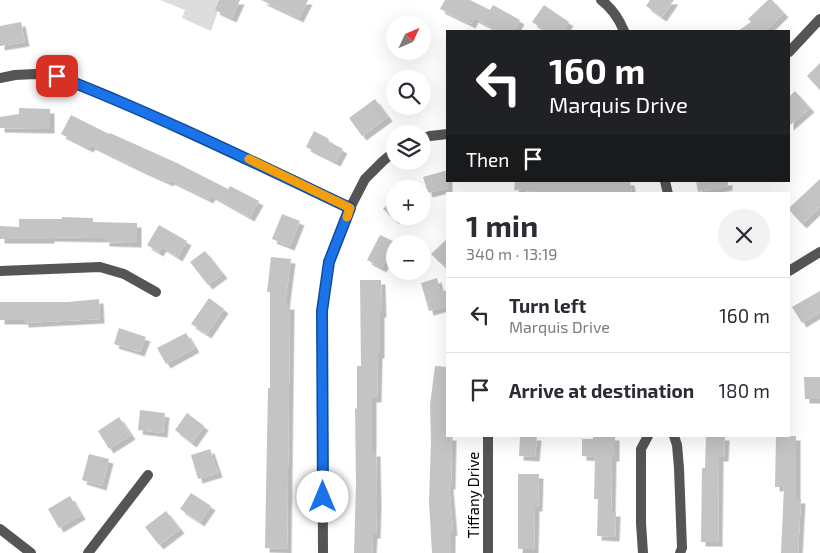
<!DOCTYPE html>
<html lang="en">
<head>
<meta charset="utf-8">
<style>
	:root { --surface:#fff; --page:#f2f2f3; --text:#2b2b33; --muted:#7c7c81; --line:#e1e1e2 }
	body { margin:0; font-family:"Exo 2",sans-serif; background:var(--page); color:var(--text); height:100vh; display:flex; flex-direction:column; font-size:19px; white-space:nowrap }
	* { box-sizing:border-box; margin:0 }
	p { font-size:16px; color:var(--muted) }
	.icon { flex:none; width:28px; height:28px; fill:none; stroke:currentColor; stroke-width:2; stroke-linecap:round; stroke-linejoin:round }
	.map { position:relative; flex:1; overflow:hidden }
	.details { position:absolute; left:446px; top:192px; width:344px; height:245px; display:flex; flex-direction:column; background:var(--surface); border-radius:0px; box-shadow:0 5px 20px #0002 }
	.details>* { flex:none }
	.guide { position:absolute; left:446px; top:30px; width:344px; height:152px; border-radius:0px; box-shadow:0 5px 20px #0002; background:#202124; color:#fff; overflow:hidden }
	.needle { width:32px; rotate:46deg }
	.buttons { position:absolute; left:386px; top:15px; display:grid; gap:10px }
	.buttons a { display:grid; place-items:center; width:45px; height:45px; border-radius:50%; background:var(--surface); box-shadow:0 5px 20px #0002; font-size:25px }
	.pin { position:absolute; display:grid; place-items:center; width:42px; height:42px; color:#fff; margin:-21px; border-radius:10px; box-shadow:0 2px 8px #0006 }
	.me { position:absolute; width:55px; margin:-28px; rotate:0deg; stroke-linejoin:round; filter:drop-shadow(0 0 4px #0008) }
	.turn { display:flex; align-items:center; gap:18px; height:105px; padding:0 20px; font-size:22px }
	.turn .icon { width:65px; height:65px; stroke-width:2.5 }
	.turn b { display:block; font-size:35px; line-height:42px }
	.then { display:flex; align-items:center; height:48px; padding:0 20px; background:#0003; gap:10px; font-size:19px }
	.round { display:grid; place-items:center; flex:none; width:52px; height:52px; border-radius:26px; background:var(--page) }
	.head { display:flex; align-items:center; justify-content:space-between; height:85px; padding:0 20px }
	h1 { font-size:30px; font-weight:700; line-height:38px }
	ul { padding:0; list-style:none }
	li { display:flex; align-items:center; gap:15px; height:75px; padding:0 20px; border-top:1px solid var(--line) }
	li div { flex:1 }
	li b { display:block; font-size:19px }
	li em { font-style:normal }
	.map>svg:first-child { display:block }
	.green { fill:#dcdcdc }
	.building { fill:#c4c4c4; filter:url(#shadow) }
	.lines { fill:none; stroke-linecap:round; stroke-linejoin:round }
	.street { stroke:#555; stroke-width:10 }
	.route-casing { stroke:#114b97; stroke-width:12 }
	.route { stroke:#1a73e8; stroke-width:9 }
	.slow { stroke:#f59e0b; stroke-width:9 }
	.labels { text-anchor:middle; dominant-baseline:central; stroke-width:4.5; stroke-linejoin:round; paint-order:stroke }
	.street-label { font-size:15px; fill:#000; stroke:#fff }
</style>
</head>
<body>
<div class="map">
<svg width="820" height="553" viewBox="0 0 820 553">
	<defs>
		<filter id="shadow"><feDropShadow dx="4.5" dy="4.5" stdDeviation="0" flood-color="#0004"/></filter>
	</defs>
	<rect width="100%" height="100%" fill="#fff"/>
	<polygon class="green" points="160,0 217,0 221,2 211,31 182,18 185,10"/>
	<g class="building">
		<polygon points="219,0 240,0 232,18 215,10"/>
		<polygon points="261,0 308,0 299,18"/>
		<polygon points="445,0 470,0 490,10 493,5 520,20 514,31 499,31 474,18 471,24 440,9"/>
		<polygon points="650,0 674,0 662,17 646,6"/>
		<polygon points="768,0 772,0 784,13 765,31 738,31 751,22 748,19"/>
		<polygon points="544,5 569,22 562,31 546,31 532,22"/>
		<polygon points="21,22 25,42 0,46 0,26"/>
		<polygon points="820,63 820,90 807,76"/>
		<polygon points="795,91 810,108 789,126 789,97"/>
		<polygon points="375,99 388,117 362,136 349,118"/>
		<polygon points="19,108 50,109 50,129 0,128 0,117 19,114"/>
		<polygon points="71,115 109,134 110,133 177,163 228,189 230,186 259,201 250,217 211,195 209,199 170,180 169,182 140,169 91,145 89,148 61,134"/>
		<polygon points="314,131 329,139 328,141 343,149 336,162 306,147"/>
		<polygon points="448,170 448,188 428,193 423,177"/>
		<polygon points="820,179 820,207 802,224 789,210 789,208"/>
		<polygon points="515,181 630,181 632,194 547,193 514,190"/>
		<polygon points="696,181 728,181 728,186 698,192"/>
		<polygon points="395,197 395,220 383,209"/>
		<polygon points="282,214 300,221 290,246 272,239"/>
		<polygon points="62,217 93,218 93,222 137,223 137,243 105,242 105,238 50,237 50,239 0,239 0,226 19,227 19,219 62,219"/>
		<polygon points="159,225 187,241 178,257 162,247 159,252 147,245"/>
		<polygon points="380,235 395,242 382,268 367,260"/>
		<polygon points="448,238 448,270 431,254"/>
		<polygon points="205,251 223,274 208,285 190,262"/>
		<polygon points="271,257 291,259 285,305 290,305 287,549 265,548 268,388 270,388 270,292 267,292"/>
		<polygon points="437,278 440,290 448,291 448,306 429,311 421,283"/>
		<polygon points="360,280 381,280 382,313 380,313 380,354 378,354 377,398 372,398 372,452 376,452 377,502 376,534 373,534 372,553 354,553 356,485 355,408 357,409 357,366 361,366"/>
		<polygon points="820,291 820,312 802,323 792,307"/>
		<polygon points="209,298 224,309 207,334 191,324"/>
		<polygon points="99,299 100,319 24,323 24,320 0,320 0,302 68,302"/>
		<polygon points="119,328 146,337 140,352 114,344"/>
		<polygon points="186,333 195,348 166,364 157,348"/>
		<polygon points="435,366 448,367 448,436 452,436 451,485 449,485 453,531 451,532 451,553 432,553 429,501 431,442 430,405"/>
		<polygon points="804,377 820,377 820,399 805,399"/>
		<polygon points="140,410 165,413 163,433 138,430"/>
		<polygon points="187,413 204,426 192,443 175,430"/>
		<polygon points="119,417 131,435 109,449 98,431"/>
		<polygon points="520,436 537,436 535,457 519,456"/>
		<polygon points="593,436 615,436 615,457 612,457 611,512 616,512 615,537 597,536 598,499 594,499 595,457 582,456 582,439 593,439"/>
		<polygon points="706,436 725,436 724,457 719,457 718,542 701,542 702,468 705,468"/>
		<polygon points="776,436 796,436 796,499 801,499 798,553 781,553 784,487 775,487"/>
		<polygon points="210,449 218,473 198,479 191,455"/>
		<polygon points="89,454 109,459 102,486 82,480"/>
		<polygon points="518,474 539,474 538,507 535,507 534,549 518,549"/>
		<polygon points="191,493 211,506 200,522 180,509"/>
		<polygon points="70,496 81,515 59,528 48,509"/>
		<polygon points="166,511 180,529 159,545 145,527"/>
	</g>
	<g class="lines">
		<g class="street">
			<path d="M 601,0 C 612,8 619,19 624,31"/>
			<polyline points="789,52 820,19"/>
			<polyline points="0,78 15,75 35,74 57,76 111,97 254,162 350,208"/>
			<polyline points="422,139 430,136 448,134"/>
			<polyline points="665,181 668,194"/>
			<polyline points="0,271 100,267 124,274 156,292"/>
			<polyline points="789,271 820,252"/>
			<polyline points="488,436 488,553"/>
			<polyline points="674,436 677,445 679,468 682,548 680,553"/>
			<polyline points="0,529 31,553"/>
			<polyline points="88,553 148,475"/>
			<polyline points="323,553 322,311 329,262 350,208 365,179 383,161 395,151"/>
			<polyline points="643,553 641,523 641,449 648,436"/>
		</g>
	</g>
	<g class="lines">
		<g class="route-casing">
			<path id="route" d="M 57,76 C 157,115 253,162 350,208 L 329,262 L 322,311 L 323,497"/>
		</g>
		<use href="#route" class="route"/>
		<polyline class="slow" points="249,159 350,208 347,217"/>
	</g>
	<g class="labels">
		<g class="street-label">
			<text transform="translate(473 495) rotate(-90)">Tiffany Drive</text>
		</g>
	</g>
</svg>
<div class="buttons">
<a><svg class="needle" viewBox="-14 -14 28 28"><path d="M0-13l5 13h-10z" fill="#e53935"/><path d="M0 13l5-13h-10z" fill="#7c7c81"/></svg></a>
<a><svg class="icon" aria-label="search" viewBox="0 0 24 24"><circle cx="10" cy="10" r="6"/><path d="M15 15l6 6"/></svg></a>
<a><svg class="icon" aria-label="layers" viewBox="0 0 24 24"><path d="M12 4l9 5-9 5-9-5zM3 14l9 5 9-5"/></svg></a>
<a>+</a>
<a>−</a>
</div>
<div class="pin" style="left:57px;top:76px;background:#d93025"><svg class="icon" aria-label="arrive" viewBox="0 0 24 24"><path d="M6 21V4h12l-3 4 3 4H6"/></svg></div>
<svg class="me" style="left:323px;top:497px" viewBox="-20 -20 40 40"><circle r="19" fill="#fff"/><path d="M0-13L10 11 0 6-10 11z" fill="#1a73e8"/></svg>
<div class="guide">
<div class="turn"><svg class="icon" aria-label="left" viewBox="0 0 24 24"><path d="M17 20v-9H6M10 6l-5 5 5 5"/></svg><div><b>160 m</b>Marquis Drive</div></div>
<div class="then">Then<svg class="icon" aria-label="arrive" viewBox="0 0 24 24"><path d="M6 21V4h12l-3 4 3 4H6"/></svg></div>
</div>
<section class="details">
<div class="head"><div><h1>1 min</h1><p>340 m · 13:19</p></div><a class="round"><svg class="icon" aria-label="close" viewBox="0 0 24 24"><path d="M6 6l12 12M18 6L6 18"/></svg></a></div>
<ul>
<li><svg class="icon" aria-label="left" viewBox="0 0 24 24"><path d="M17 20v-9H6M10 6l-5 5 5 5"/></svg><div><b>Turn left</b><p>Marquis Drive</p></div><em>160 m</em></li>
<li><svg class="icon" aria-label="arrive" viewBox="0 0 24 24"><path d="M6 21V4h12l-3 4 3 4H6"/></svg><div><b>Arrive at destination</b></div><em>180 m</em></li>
</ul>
</section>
</div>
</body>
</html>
